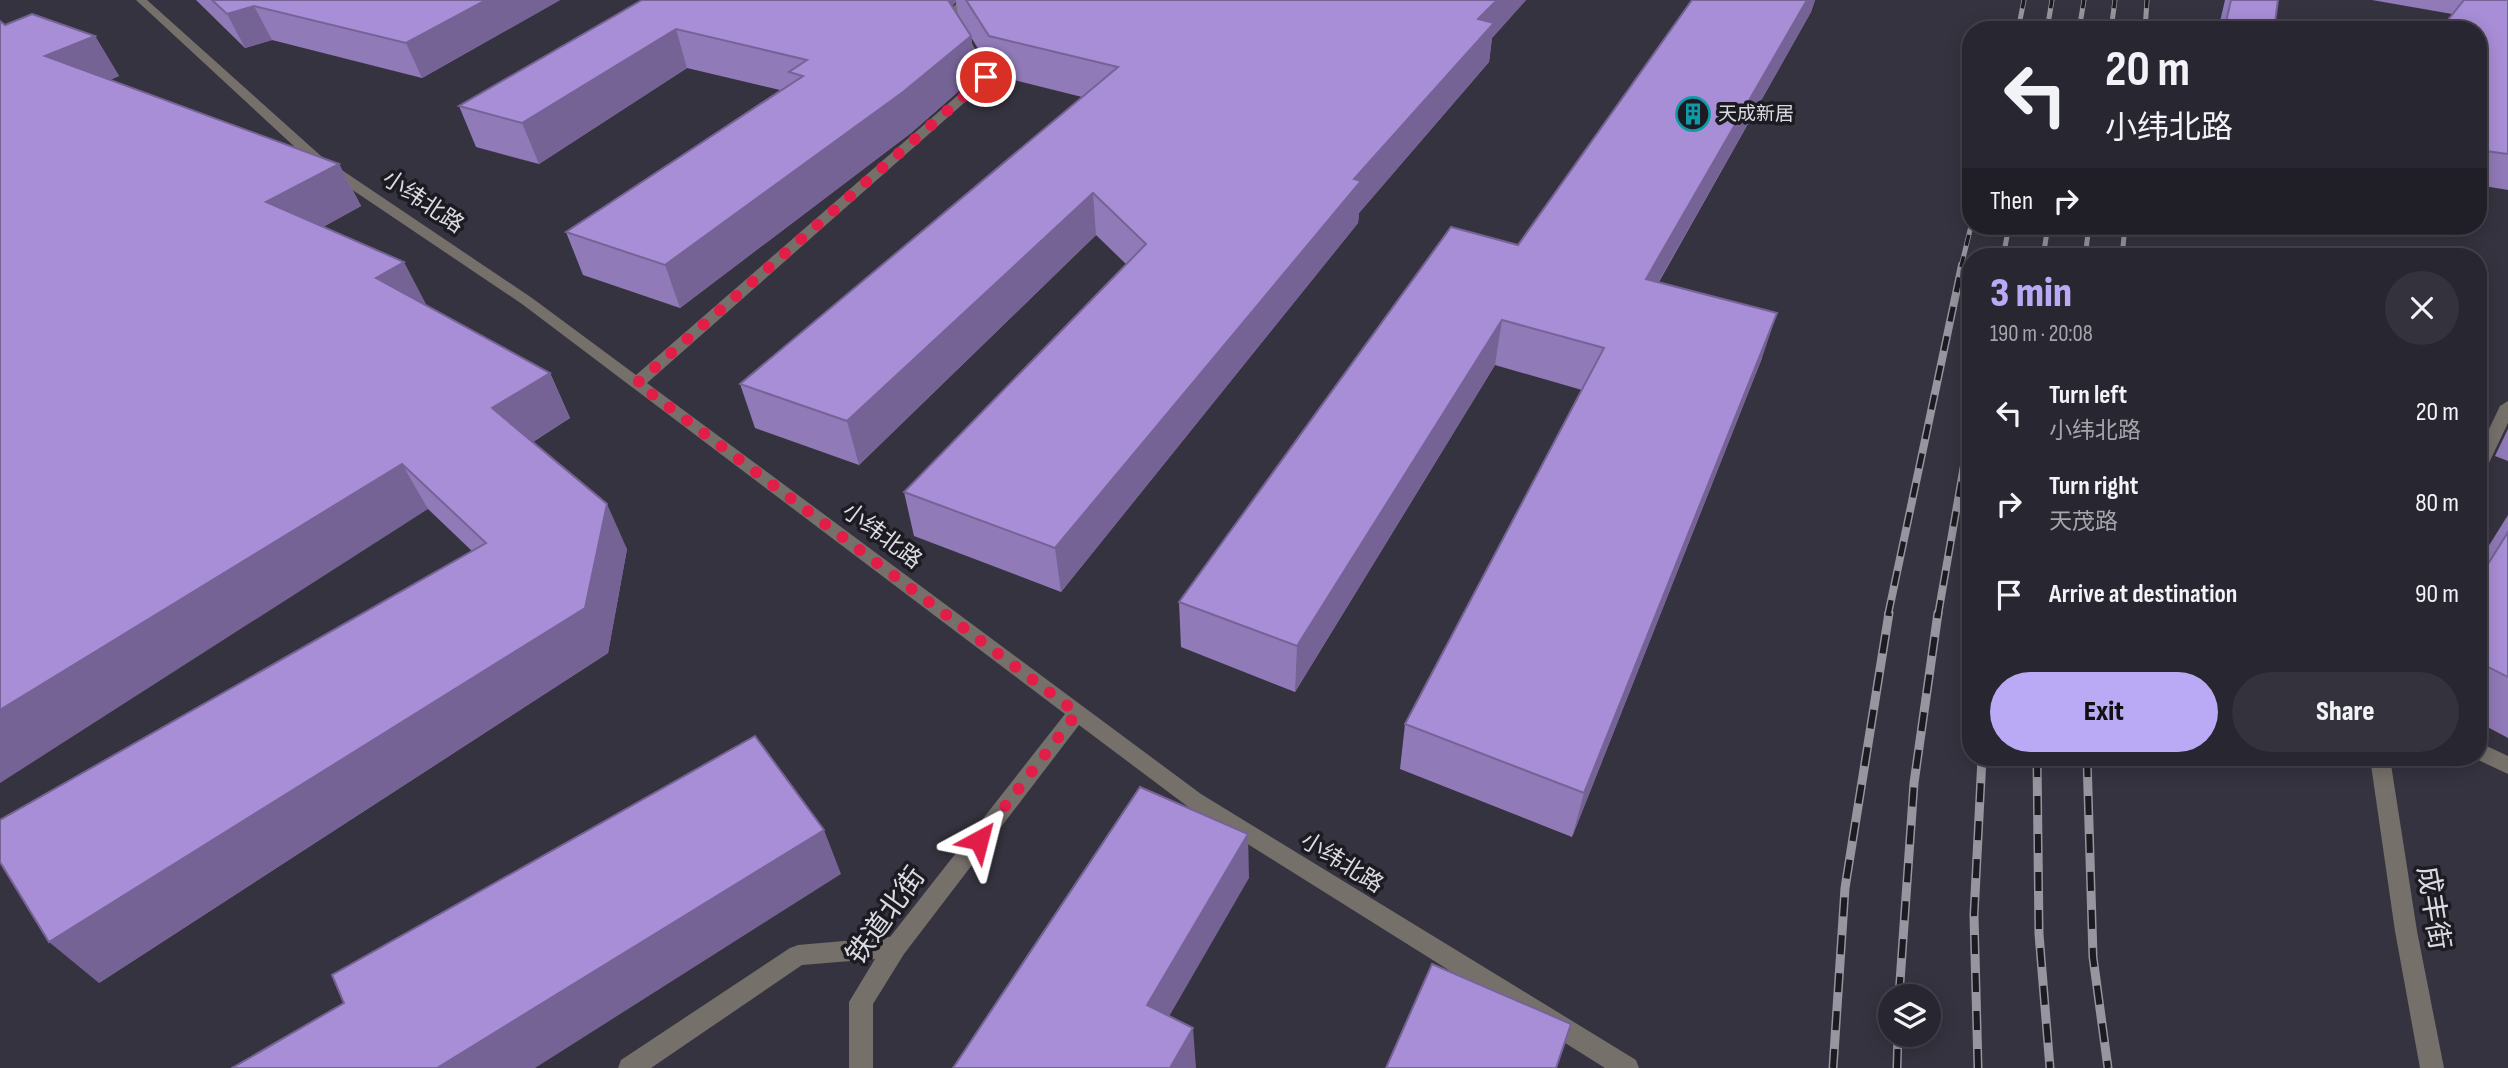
<!DOCTYPE html>
<html lang="en">
<head>
<meta charset="utf-8">
<style>
	:root { --surface:#282630; --page:#34323c; --text:#f1f3f6; --muted:#a5a5ab; --line:#44434c; --accent:#baaaf6 }
	body { margin:0; font-family:"Sofia Sans Condensed","Noto Sans SC",sans-serif; background:var(--page); color:var(--text); height:100vh; display:flex; flex-direction:column; font-size:26px; white-space:nowrap }
	* { box-sizing:border-box; margin:0 }
	p { font-size:23px; color:var(--muted) }
	.icon { flex:none; width:38px; height:38px; fill:none; stroke:currentColor; stroke-width:2; stroke-linecap:round; stroke-linejoin:round }
	.map { position:relative; flex:1; overflow:hidden }
	.panel { position:absolute; left:1962px; top:248px; width:525px; height:518px; display:flex; flex-direction:column; background:var(--surface); border-radius:28px; box-shadow:0 4px 18px #0003,0 0 0 2px var(--line) }
	.panel>* { flex:none }
	.hud { position:absolute; left:1962px; top:21px; width:525px; height:214px; border-radius:28px; box-shadow:0 4px 18px #0003,0 0 0 2px var(--line); background:#282630; color:var(--text); overflow:hidden }
	.tools { position:absolute; left:1878px; top:984px; display:grid; gap:14px }
	.tools a { display:grid; place-items:center; width:63px; height:63px; border-radius:50%; background:var(--surface); box-shadow:0 4px 18px #0003,0 0 0 2px var(--line); font-size:35px }
	.pin { position:absolute; display:grid; place-items:center; width:60px; height:60px; color:#fff; margin:-30px; border:4px solid #fff; border-radius:50%; box-shadow:0 2px 7px #0007 }
	.me { position:absolute; width:77px; margin:-38px; rotate:38deg; stroke-linejoin:round; filter:drop-shadow(0 0 5px #0008) }
	.turn { display:flex; align-items:center; gap:24px; height:147px; padding:0 28px; font-size:32px }
	.turn .icon { width:91px; height:91px; stroke-width:2.5 }
	.turn b { display:block; font-size:49px; line-height:60px }
	.then { display:flex; align-items:center; height:66px; padding:0 28px; background:#0003; gap:14px; font-size:26px }
	.round { display:grid; place-items:center; flex:none; width:74px; height:74px; border-radius:37px; background:var(--page) }
	.summary { display:flex; align-items:center; justify-content:space-between; height:119px; padding:0 28px }
	h1 { font-size:42px; font-weight:800; line-height:52px; color:var(--accent) }
	.action { display:flex; gap:14px; margin-top:auto; padding:14px 28px }
	.action a { flex:1; height:80px; border-radius:42px; background:var(--accent); color:#111; font-size:28px; font-weight:800; line-height:80px; text-align:center }
	.action a+a { background:var(--page); color:var(--text) }
	ul { padding:0; list-style:none }
	li { display:flex; align-items:center; gap:21px; height:91px; padding:0 28px }
	li div { flex:1 }
	li b { display:block; font-size:26px }
	li em { font-style:normal }
	.map>svg:first-child { display:block }
	.lines { fill:none; stroke-linecap:round; stroke-linejoin:round }
	.minor { fill:#76706b; fill-rule:evenodd }
	.rail-far2-casing { stroke:#97959f; stroke-width:5 }
	.rail-far1-casing { stroke:#97959f; stroke-width:8 }
	.rail-casing { stroke:#97959f; stroke-width:9 }
	.rail-far2 { stroke:#1d1b22; stroke-width:3.5; stroke-dasharray:11; stroke-linecap:butt }
	.rail-far1 { stroke:#1d1b22; stroke-width:5; stroke-dasharray:15; stroke-linecap:butt }
	.rail { stroke:#1d1b22; stroke-width:6; stroke-dasharray:19; stroke-linecap:butt }
	.wall { fill:#907ab8; fill-rule:evenodd }
	.shaded-wall { fill:#766396 }
	.building { fill:#a88ed6; stroke:#766396; stroke-width:2 }
	.route { stroke:#e11d48; stroke-width:12; stroke-dasharray:0 21.6 }
	.labels { text-anchor:middle; dominant-baseline:central; stroke-width:7; stroke-linejoin:round; paint-order:stroke }
	.far-poi-label { font-size:19px; fill:#dbdae2; stroke:#1d1b22; text-anchor:start }
	.street-label { font-size:23px; fill:#dbdae2; stroke:#1d1b22 }
	.near-street-label { font-size:28px; fill:#dbdae2; stroke:#1d1b22 }
</style>
</head>
<body>
<div class="map">
<svg width="2508" height="1068" viewBox="0 0 2508 1068">
	<rect width="100%" height="100%" fill="#363340"/>
	<g class="lines">
		<g class="minor">
			<polygon points="136,0 147,0 321,156 532,298 636,375 980,76 943,15 961,0 973,0 955,16 992,77 990,80 647,383 1201,794 1636,1060 1639,1068 1605,1068 1187,806 1079,725 904,954 873,1004 873,1068 849,1068 849,1002 875,959 802,965 651,1068 618,1068 621,1060 790,948 798,945 890,937 1065,714 522,304 311,162"/>
			<polygon points="2508,401 2508,423 2486,469 2478,475 2478,452 2500,406"/>
			<polygon points="2478,742 2508,756 2508,774 2474,758 2478,758"/>
			<polygon points="2370,758 2390,758 2417,931 2444,1068 2420,1068 2395,931"/>
		</g>
		<g class="rail-far2-casing">
			<g id="rail-far2">
				<polyline points="2018,30 2024,0"/>
				<polyline points="2047,30 2052,0"/>
				<polyline points="2079,30 2084,0"/>
				<polyline points="2111,30 2115,0"/>
				<polyline points="2145,30 2147,0"/>
				<polyline points="2003,257 2009,226"/>
				<polyline points="2043,257 2048,226"/>
				<polyline points="2085,257 2089,226"/>
				<polyline points="2122,257 2125,226"/>
				<polyline points="1961,267 1971,226"/>
			</g>
		</g>
		<g class="rail-far1-casing">
			<g id="rail-far1">
				<polyline points="1888,615 1962,265"/>
				<polyline points="1938,615 1970,431"/>
			</g>
		</g>
		<g class="rail-casing">
			<g id="rail">
				<polyline points="2037,758 2039,934 2050,1068"/>
				<polyline points="2087,758 2093,957 2108,1068"/>
				<polyline points="1899,996 1914,783 1938,613"/>
				<polyline points="1833,1068 1845,888 1889,613"/>
				<polyline points="1897,1068 1898,1034"/>
				<polyline points="1978,1068 1974,915 1982,758"/>
			</g>
		</g>
		<use href="#rail-far2" class="rail-far2"/>
		<use href="#rail-far1" class="rail-far1"/>
		<use href="#rail" class="rail"/>
	</g>
	<g class="wall">
		<polygon points="196,0 560,0 422,78 272,40 245,48"/>
		<path d="M 642,0 L 1526,0 L 1492,38 L 1489,62 L 1359,213 L 1358,223 L 1061,592 L 914,536 L 904,492 L 1126,264 L 1096,235 L 859,465 L 755,428 L 740,384 L 1082,97 L 994,75 L 971,37 L 977,75 L 911,133 L 680,308 L 583,275 L 566,232 L 780,90 L 687,68 L 539,164 L 476,147 L 459,106 ZM 956,2 L 958,17 L 952,6 Z"/>
		<polygon points="1692,0 1815,0 1811,12 1659,282 1762,358 1572,837 1400,769 1405,724 1582,390 1495,365 1295,692 1181,647 1179,602 1518,245"/>
		<polygon points="2225,0 2278,0 2274,30 2218,30"/>
		<polygon points="2372,0 2508,0 2508,190 2478,185 2478,30 2452,14"/>
		<polygon points="5,25 95,36 119,76 110,80 339,164 361,206 323,227 427,306 550,373 570,418 533,442 627,549 608,653 99,983 472,551 428,509"/>
		<polygon points="2508,429 2508,461 2495,456"/>
		<polygon points="2508,515 2508,738 2478,722 2478,563"/>
	</g>
	<g class="shaded-wall">
		<polygon points="486,0 560,0 422,78 406,43"/>
		<polygon points="938,0 956,0 956,2 941,16"/>
		<polygon points="1497,0 1526,0 1492,38 1489,62 1359,213 1358,223 1061,592 1055,548 1354,179 1478,19"/>
		<polygon points="1807,0 1815,0 1811,12 1635,323 1646,279"/>
		<polygon points="254,6 272,40 245,48 227,14"/>
		<polygon points="676,29 687,68 539,164 522,123"/>
		<polygon points="95,36 119,76 71,96 45,56"/>
		<polygon points="971,36 977,75 911,133 680,308 665,265"/>
		<polygon points="339,164 361,206 290,245 266,202"/>
		<polygon points="1093,193 1096,235 859,465 847,421"/>
		<polygon points="404,262 427,306 376,278"/>
		<polygon points="1777,313 1762,358 1572,837 1584,793"/>
		<polygon points="1502,320 1495,365 1295,692 1297,646"/>
		<polygon points="550,373 570,418 515,453 492,408"/>
		<polygon points="402,464 428,509 0,783 0,710"/>
		<polygon points="607,504 627,549 608,653 99,983 49,942"/>
		<polygon points="824,830 841,874 535,1068 437,1068"/>
		<polygon points="1248,834 1249,878 1152,1046 1147,1005"/>
		<polygon points="1193,1028 1196,1068 1170,1068"/>
	</g>
	<g class="building">
		<polygon points="212,0 486,0 406,43 254,6 227,14"/>
		<polygon points="642,0 948,0 971,36 903,92 665,265 566,232 803,76 789,72 807,60 676,29 522,123 459,106"/>
		<polygon points="966,0 1497,0 1478,19 1494,23 1354,179 1361,181 1055,548 904,492 1146,244 1093,193 847,421 740,384 1118,67 989,36"/>
		<polygon points="1692,0 1807,0 1646,279 1777,313 1584,793 1405,724 1604,348 1502,320 1297,646 1179,602 1451,227 1518,245"/>
		<polygon points="2231,0 2278,0 2274,30 2266,30 2226,22"/>
		<polygon points="2464,0 2508,0 2508,154 2478,150 2478,30 2440,30"/>
		<polygon points="32,14 95,36 45,56 339,164 266,202 404,262 376,278 550,373 492,408 607,504 585,608 49,942 0,862 0,820 486,543 402,464 0,710 0,21 5,25"/>
		<polygon points="2508,532 2508,677 2478,662 2478,580"/>
		<polygon points="755,736 824,830 437,1068 232,1068 344,1003 332,975"/>
		<polygon points="1140,787 1248,834 1147,1005 1193,1028 1170,1068 953,1068"/>
		<polygon points="1432,964 1571,1024 1556,1068 1386,1068"/>
	</g>
	<g class="lines">
		<polyline class="route" points="979,840 1077,713 637,383 986,77"/>
	</g>
	<defs>
		<g id="building-ring" transform="scale(1.75)"><circle r="9.5" fill="#1d1b22" stroke="#0f9aa8" stroke-width="1.5"/><path d="M-4-6H4V6H1V3H-1V6H-4ZM-2.5-4.3h1.7v1.8h-1.7ZM.8-4.3h1.7v1.8H.8ZM-2.5-1h1.7V.8h-1.7ZM.8-1h1.7V.8H.8Z" fill="#0f9aa8"/></g>
	</defs>
	<g fill-rule="evenodd">
		<use href="#building-ring" x="1693" y="114"/>
	</g>
	<g class="labels">
		<g class="far-poi-label">
			<text x="1718" y="114">天成新居</text>
		</g>
		<g class="street-label">
			<text transform="translate(423 202) rotate(34)">小纬北路</text>
			<text transform="translate(882 536) rotate(37)">小纬北路</text>
			<text transform="translate(1342 863) rotate(32)">小纬北路</text>
		</g>
		<g class="near-street-label">
			<text transform="translate(2433 908) rotate(81)">成丰街</text>
			<text transform="translate(886 916) rotate(-54)">铁道北街</text>
		</g>
	</g>
</svg>
<div class="tools">
<a><svg class="icon" aria-label="layers" viewBox="0 0 24 24"><path d="M12 4l9 5-9 5-9-5zM3 14l9 5 9-5"/></svg></a>
</div>
<div class="pin" style="left:986px;top:77px;background:#d93025"><svg class="icon" aria-label="arrive" viewBox="0 0 24 24"><path d="M6 21V4h12l-3 4 3 4H6"/></svg></div>
<svg class="me" style="left:979px;top:840px" viewBox="-20 -20 40 40"><path d="M0-17L14 15 0 8-14 15z" fill="#e11d48" stroke="#fff" stroke-width="4"/></svg>
<div class="hud">
<div class="turn"><svg class="icon" aria-label="left" viewBox="0 0 24 24"><path d="M17 20v-9H6M10 6l-5 5 5 5"/></svg><div><b>20 m</b>小纬北路</div></div>
<div class="then">Then<svg class="icon" aria-label="right" viewBox="0 0 24 24"><path d="M7 20v-9h11M14 6l5 5-5 5"/></svg></div>
</div>
<section class="panel">
<div class="summary"><div><h1>3 min</h1><p>190 m · 20:08</p></div><a class="round"><svg class="icon" aria-label="close" viewBox="0 0 24 24"><path d="M6 6l12 12M18 6L6 18"/></svg></a></div>
<ul>
<li><svg class="icon" aria-label="left" viewBox="0 0 24 24"><path d="M17 20v-9H6M10 6l-5 5 5 5"/></svg><div><b>Turn left</b><p>小纬北路</p></div><em>20 m</em></li>
<li><svg class="icon" aria-label="right" viewBox="0 0 24 24"><path d="M7 20v-9h11M14 6l5 5-5 5"/></svg><div><b>Turn right</b><p>天茂路</p></div><em>80 m</em></li>
<li><svg class="icon" aria-label="arrive" viewBox="0 0 24 24"><path d="M6 21V4h12l-3 4 3 4H6"/></svg><div><b>Arrive at destination</b></div><em>90 m</em></li>
</ul>
<div class="action"><a>Exit</a><a>Share</a></div>
</section>
</div>
</body>
</html>
